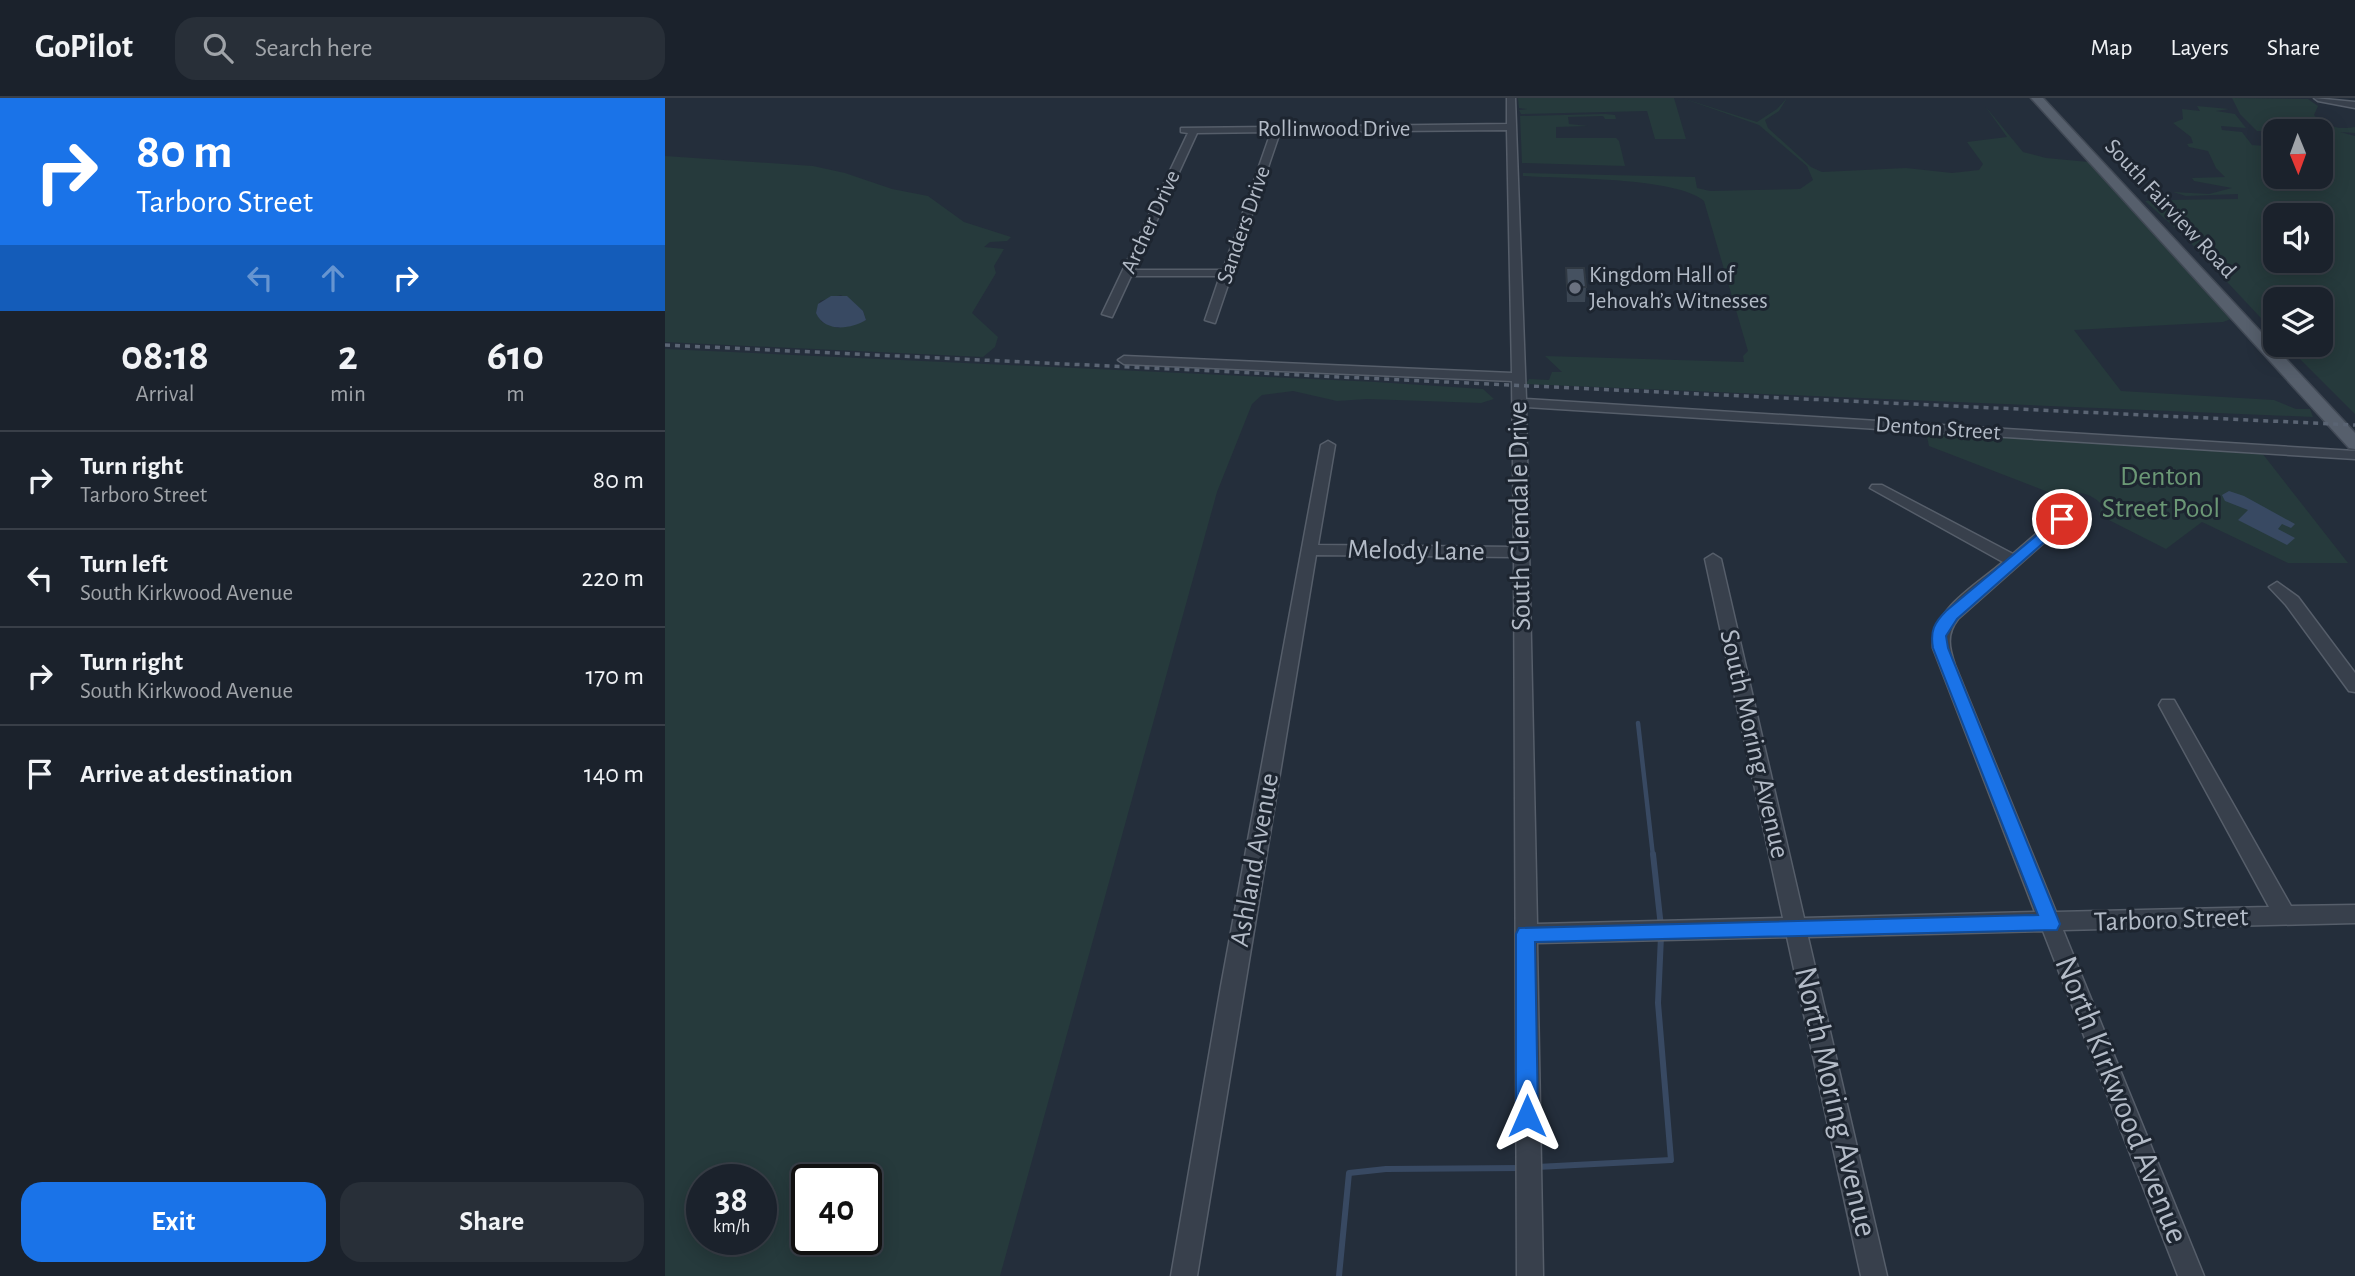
<!DOCTYPE html>
<html lang="en">
<head>
<meta charset="utf-8">
<style>
	:root { --surface:#1b222c; --page:#282f38; --text:#f1f3f6; --muted:#a0a4a9; --line:#393f48; --accent:#1a73e8 }
	body { margin:0; font-family:"Alegreya Sans",sans-serif; background:var(--page); color:var(--text); height:100vh; display:flex; flex-direction:column; font-size:26px; white-space:nowrap }
	* { box-sizing:border-box; margin:0 }
	p { font-size:23px; color:var(--muted) }
	.icon { flex:none; width:38px; height:38px; fill:none; stroke:currentColor; stroke-width:2; stroke-linecap:round; stroke-linejoin:round }
	.map { position:relative; flex:1; overflow:hidden }
	.details { display:flex; flex-direction:column; background:var(--surface); width:665px }
	.details>* { flex:none }
	.banner { background:#1a73e8; color:#fff; overflow:hidden }
	.needle { width:46px; rotate:179deg }
	.controls { position:absolute; left:1598px; top:21px; display:grid; gap:14px }
	.controls a { display:grid; place-items:center; width:70px; height:70px; border-radius:14px; background:var(--surface); box-shadow:0 4px 18px #0003,0 0 0 2px var(--line); font-size:35px }
	.speed { position:absolute; left:21px; top:1066px; display:flex; gap:14px; font-size:35px; font-weight:700; text-align:center }
	.speed>* { display:grid; place-content:center; width:91px; height:91px; border-radius:50%; background:var(--surface); box-shadow:0 4px 18px #0003,0 0 0 2px var(--line); line-height:1 }
	.speed small { font-size:18px; font-weight:400 }
	.speed .limit { border:4px solid #111; border-radius:10px; background:#fff; color:#111 }
	.pin { position:absolute; display:grid; place-items:center; width:60px; height:60px; color:#fff; margin:-30px; border:4px solid #fff; border-radius:50%; box-shadow:0 2px 7px #0007 }
	.me { position:absolute; width:77px; margin:-38px; rotate:0deg; stroke-linejoin:round; filter:drop-shadow(0 0 5px #0008) }
	.turn { display:flex; align-items:center; gap:24px; height:147px; padding:0 21px; font-size:32px }
	.turn .icon { width:91px; height:91px; stroke-width:2.5 }
	.turn b { display:block; font-size:49px; line-height:60px }
	.lanes { display:flex; align-items:center; height:66px; padding:0 21px; background:#0003; justify-content:center; gap:35px; direction:ltr }
	.lanes .off { opacity:.35 }
	.eta { display:flex; justify-content:space-evenly; align-items:center; height:119px; text-align:center }
	.eta b { font-size:42px; font-weight:600; line-height:49px }
	.primary-button { display:flex; gap:14px; margin-top:auto; padding:14px 21px }
	.primary-button a { flex:1; height:80px; border-radius:21px; background:var(--accent); color:#fff; font-size:28px; font-weight:600; line-height:80px; text-align:center }
	.primary-button a+a { background:var(--page); color:var(--text) }
	ul { padding:0; list-style:none }
	li { display:flex; align-items:center; gap:21px; height:98px; padding:0 21px; border-top:2px solid var(--line) }
	li div { flex:1 }
	li b { display:block; font-size:26px }
	li em { font-style:normal }
	header { display:flex; align-items:center; gap:42px; box-sizing:border-box; height:98px; padding:0 35px; background:var(--surface); border-bottom:2px solid var(--line) }
	header strong { font-size:33px }
	nav { display:flex; gap:38px; margin-inline-start:auto; font-size:24px }
	.search { width:490px; height:63px; background:var(--page); display:flex; align-items:center; gap:18px; box-sizing:border-box; padding:0 24px; border-radius:21px; color:var(--muted); font-size:26px }
	main { display:flex; flex:1; min-height:0 }
	.map>svg:first-child { display:block }
	.green { fill:#263a3c; fill-rule:evenodd }
	.water { fill:#384962 }
	.lines { fill:none; stroke-linecap:round; stroke-linejoin:round }
	.stream-far1 { stroke:#384962; stroke-width:4.5 }
	.stream { stroke:#384962; stroke-width:6 }
	.minor-casing { stroke:#565e6a; stroke-width:3 }
	.major-casing { stroke:#414955; stroke-width:3 }
	.minor { fill:#38404c; fill-rule:evenodd }
	.major { fill:#565f6c; fill-rule:evenodd }
	.rail { stroke:#5a6473; stroke-width:3.5; stroke-dasharray:5 5; stroke-linecap:butt }
	.wall { fill:#3b4653 }
	.building { fill:#455160; stroke:#303943; stroke-width:2 }
	.route { fill:#1a73e8; stroke:#114b97; stroke-width:2 }
	.worship-dot { fill:#6b7280; stroke:#1d2530; stroke-width:2.5 }
	.labels { text-anchor:middle; dominant-baseline:central; stroke-width:6; stroke-linejoin:round; paint-order:stroke }
	.far-street-label { font-size:23px; fill:#b3bbc7; stroke:#1d2530 }
	.far-poi-label { font-size:23px; fill:#b3bbc7; stroke:#1d2530; text-anchor:start }
	.park-label { font-size:28px; fill:#6b9775; stroke:#1d2530 }
	.street-label { font-size:28px; fill:#b3bbc7; stroke:#1d2530 }
	.near-street-label { font-size:33px; fill:#b3bbc7; stroke:#1d2530 }
</style>
</head>
<body>
<header>
<strong>GoPilot</strong>
<div class="search"><svg class="icon" aria-label="search" viewBox="0 0 24 24"><circle cx="10" cy="10" r="6"/><path d="M15 15l6 6"/></svg>Search here</div>
<nav><a>Map</a><a>Layers</a><a>Share</a></nav>
</header>
<main>
<section class="details">
<div class="banner">
<div class="turn"><svg class="icon" aria-label="right" viewBox="0 0 24 24"><path d="M7 20v-9h11M14 6l5 5-5 5"/></svg><div><b>80 m</b>Tarboro Street</div></div>
<div class="lanes"><svg class="icon off" aria-label="left" viewBox="0 0 24 24"><path d="M17 20v-9H6M10 6l-5 5 5 5"/></svg><svg class="icon off" aria-label="ahead" viewBox="0 0 24 24"><path d="M12 20V5M6 11l6-6 6 6"/></svg><svg class="icon" aria-label="right" viewBox="0 0 24 24"><path d="M7 20v-9h11M14 6l5 5-5 5"/></svg></div>
</div>
<div class="eta">
<div><b>08:18</b><p>Arrival</p></div>
<div><b>2</b><p>min</p></div>
<div><b>610</b><p>m</p></div>
</div>
<ul>
<li><svg class="icon" aria-label="right" viewBox="0 0 24 24"><path d="M7 20v-9h11M14 6l5 5-5 5"/></svg><div><b>Turn right</b><p>Tarboro Street</p></div><em>80 m</em></li>
<li><svg class="icon" aria-label="left" viewBox="0 0 24 24"><path d="M17 20v-9H6M10 6l-5 5 5 5"/></svg><div><b>Turn left</b><p>South Kirkwood Avenue</p></div><em>220 m</em></li>
<li><svg class="icon" aria-label="right" viewBox="0 0 24 24"><path d="M7 20v-9h11M14 6l5 5-5 5"/></svg><div><b>Turn right</b><p>South Kirkwood Avenue</p></div><em>170 m</em></li>
<li><svg class="icon" aria-label="arrive" viewBox="0 0 24 24"><path d="M6 21V4h12l-3 4 3 4H6"/></svg><div><b>Arrive at destination</b></div><em>140 m</em></li>
</ul>
<div class="primary-button"><a>Exit</a><a>Share</a></div>
</section>
<div class="map">
<svg width="1690" height="1178" viewBox="0 0 1690 1178">
	<rect width="100%" height="100%" fill="#242e3b"/>
	<g class="green">
		<polygon points="853,0 1009,0 1021,41 990,41 982,13 856,16 854,12 862,11 854,10"/>
		<path d="M 1017,0 L 1092,24 L 1112,11 L 1122,0 L 1114,13 L 1100,22 L 1103,30 L 1146,69 L 1157,74 L 1241,70 L 1287,75 L 1314,72 L 1318,66 L 1302,44 L 1342,39 L 1320,8 L 1358,54 L 1381,60 L 1424,64 L 1565,218 L 1566,221 L 1558,224 L 1409,232 L 1456,293 L 1609,302 L 1631,311 L 1645,311 L 1648,319 L 861,286 L 864,281 L 884,282 L 887,274 L 897,274 L 880,258 L 1079,264 L 1078,258 L 1083,253 L 1039,103 C 1012,79 898,81 858,78 L 858,75 L 1030,79 L 1032,90 L 1045,93 L 1135,91 L 1148,82 L 1142,68 L 1094,27 Z"/>
		<path d="M 1567,0 L 1643,1 L 1653,8 L 1649,17 C 1658,29 1676,32 1690,29 L 1690,35 L 1675,34 L 1690,38 L 1690,316 L 1621,247 L 1656,247 L 1656,201 L 1610,201 L 1610,235 L 1519,138 L 1480,103 L 1490,102 L 1481,98 L 1490,94 L 1499,102 L 1573,101 L 1573,96 L 1521,98 L 1508,94 L 1544,96 L 1567,90 L 1529,83 L 1527,80 L 1560,79 L 1551,70 L 1543,53 L 1524,49 L 1522,46 L 1528,45 L 1526,39 L 1508,25 L 1518,21 L 1517,11 L 1535,13 L 1532,8 L 1564,11 L 1551,13 L 1570,16 L 1581,30 L 1556,28 L 1557,32 L 1577,34 L 1587,47 L 1600,48 L 1603,53 L 1610,53 L 1610,79 L 1656,79 L 1656,33 L 1592,33 L 1575,16 ZM 1610,117 L 1656,117 L 1656,163 L 1610,163 Z"/>
		<polygon points="940,16 950,17 951,21 940,21 938,18 903,19 904,26 923,28 891,29 891,40 951,40 954,43 960,68 857,65 855,18"/>
		<path d="M 0,58 L 148,68 L 180,75 L 227,91 L 263,98 L 299,124 L 346,139 L 342,143 L 325,144 L 319,149 L 339,151 L 329,168 L 331,175 L 307,215 L 333,239 L 330,249 L 318,259 L 0,244 ZM 176,197 L 198,213 L 201,222 L 173,230 L 157,224 L 151,215 L 155,203 Z"/>
		<path d="M 0,251 L 711,284 L 818,291 L 829,301 L 816,305 L 702,301 L 672,303 L 628,293 L 597,297 L 587,306 L 552,394 L 335,1178 L 0,1178 ZM 37,1082 L 96,1082 L 96,1141 L 37,1141 ZM 142,1082 L 201,1082 L 201,1141 L 142,1141 Z"/>
		<path d="M 1261,334 L 1597,355 L 1683,465 L 1623,465 L 1537,424 L 1501,451 L 1434,417 L 1437,407 C 1427,395 1409,390 1396,399 L 1264,348 Z"/>
	</g>
	<g class="water">
		<path d="M 166,198 L 182,198 L 198,213 L 201,222 C 186,231 160,235 151,215 L 153,206 Z"/>
		<polygon points="1564,393 1579,398 1630,426 1626,430 1617,426 1613,431 1630,440 1622,447 1573,422 1583,412 1560,403 1557,397"/>
	</g>
	<g class="lines">
		<polyline class="stream-far1" points="973,625 988,758"/>
		<g class="stream">
			<polyline points="988,756 996,829"/>
			<polyline points="872,1069 1006,1062 993,905 996,838"/>
			<polyline points="674,1178 684,1075 721,1071 856,1070"/>
		</g>
		<g class="minor-casing">
			<g id="minor">
				<path d="M 842,0 L 850,0 L 861,301 L 1690,353 L 1690,361 L 861,309 L 872,826 L 1118,820 L 1040,461 L 1048,456 L 1056,461 L 1139,820 L 1370,814 L 1268,550 C 1265,512 1313,486 1338,464 L 1205,390 L 1207,387 L 1217,387 L 1348,456 L 1408,404 L 1418,404 L 1418,410 L 1293,521 C 1281,536 1284,550 1290,567 L 1391,814 L 1604,809 L 1494,607 L 1497,602 L 1509,602 L 1626,808 L 1690,807 L 1690,825 L 1398,832 L 1539,1178 L 1513,1178 L 1378,833 L 1143,839 L 1222,1178 L 1196,1178 L 1122,839 L 872,845 L 878,1178 L 852,1178 L 849,459 L 651,457 L 532,1178 L 506,1178 L 556,888 L 656,347 L 663,343 L 670,347 L 653,447 L 849,449 L 847,283 L 459,266 L 453,262 L 459,258 L 847,275 L 842,32 L 615,34 L 550,225 L 540,222 L 555,178 L 466,178 L 447,219 L 437,216 L 523,35 L 516,34 L 516,30 L 842,26 ZM 606,34 L 558,172 L 469,172 L 532,35 Z"/>
				<polygon points="1649,0 1690,4 1690,10 1653,3"/>
				<polygon points="1612,484 1633,499 1690,575 1690,594 1684,593 1621,507 1604,489"/>
			</g>
		</g>
		<g class="major-casing">
			<polygon id="major" points="1366,0 1378,0 1690,335 1690,351 1684,350"/>
		</g>
		<use href="#minor" class="minor"/>
		<use href="#major" class="major"/>
		<polyline class="rail" points="0,247 1690,327"/>
	</g>
	<polygon class="wall" points="901,170 921,189 920,204 902,204"/>
	<polygon class="building" points="901,170 919,170 921,189 902,189"/>
	<path class="route" d="M 1397,416 L 1402,418 L 1402,424 L 1292,521 L 1281,538 L 1283,550 L 1395,826 L 1392,832 L 870,844 L 873,1018 L 870,1026 L 862,1029 L 854,1026 L 851,1018 L 851,836 L 854,830 L 1373,817 L 1268,550 C 1265,533 1269,525 1281,513 Z"/>
	<circle class="worship-dot" cx="910" cy="190" r="7"/>
	<g class="labels">
		<g class="far-street-label">
			<text x="669" y="31">Rollinwood Drive</text>
			<text transform="translate(1505 111) rotate(47)">South Fairview Road</text>
			<text transform="translate(486 124) rotate(-65)">Archer Drive</text>
			<text transform="translate(579 127) rotate(-71)">Sanders Drive</text>
			<text transform="translate(1273 331) rotate(4)">Denton Street</text>
		</g>
		<g class="far-poi-label">
			<text x="924" y="177">Kingdom Hall of<tspan x="924" dy="26">Jehovah’s Witnesses</tspan></text>
		</g>
		<g class="park-label">
			<text x="1496" y="379">Denton<tspan x="1496" dy="32">Street Pool</tspan></text>
		</g>
		<g class="street-label">
			<text transform="translate(855 418) rotate(-91)">South Glendale Drive</text>
			<text transform="translate(751 453) rotate(1)">Melody Lane</text>
			<text transform="translate(1089 646) rotate(77)">South Moring Avenue</text>
			<text transform="translate(590 762) rotate(-80)">Ashland Avenue</text>
			<text transform="translate(1506 822) rotate(-2)">Tarboro Street</text>
		</g>
		<g class="near-street-label">
			<text transform="translate(1456 1002) rotate(68)">North Kirkwood Avenue</text>
			<text transform="translate(1170 1004) rotate(77)">North Moring Avenue</text>
		</g>
	</g>
</svg>
<div class="controls">
<a><svg class="needle" viewBox="-14 -14 28 28"><path d="M0-13l5 13h-10z" fill="#e53935"/><path d="M0 13l5-13h-10z" fill="#a0a4a9"/></svg></a>
<a><svg class="icon" aria-label="sound" viewBox="0 0 24 24"><path d="M4 9h4l5-4v14l-5-4H4zM17 9q2 3 0 6"/></svg></a>
<a><svg class="icon" aria-label="layers" viewBox="0 0 24 24"><path d="M12 4l9 5-9 5-9-5zM3 14l9 5 9-5"/></svg></a>
</div>
<div class="speed"><div>38<small>km/h</small></div><div class="limit">40</div></div>
<div class="pin" style="left:1397px;top:421px;background:#d93025"><svg class="icon" aria-label="arrive" viewBox="0 0 24 24"><path d="M6 21V4h12l-3 4 3 4H6"/></svg></div>
<svg class="me" style="left:862px;top:1018px" viewBox="-20 -20 40 40"><path d="M0-17L14 15 0 8-14 15z" fill="#1a73e8" stroke="#fff" stroke-width="4"/></svg>
</div>
</main>
</body>
</html>
